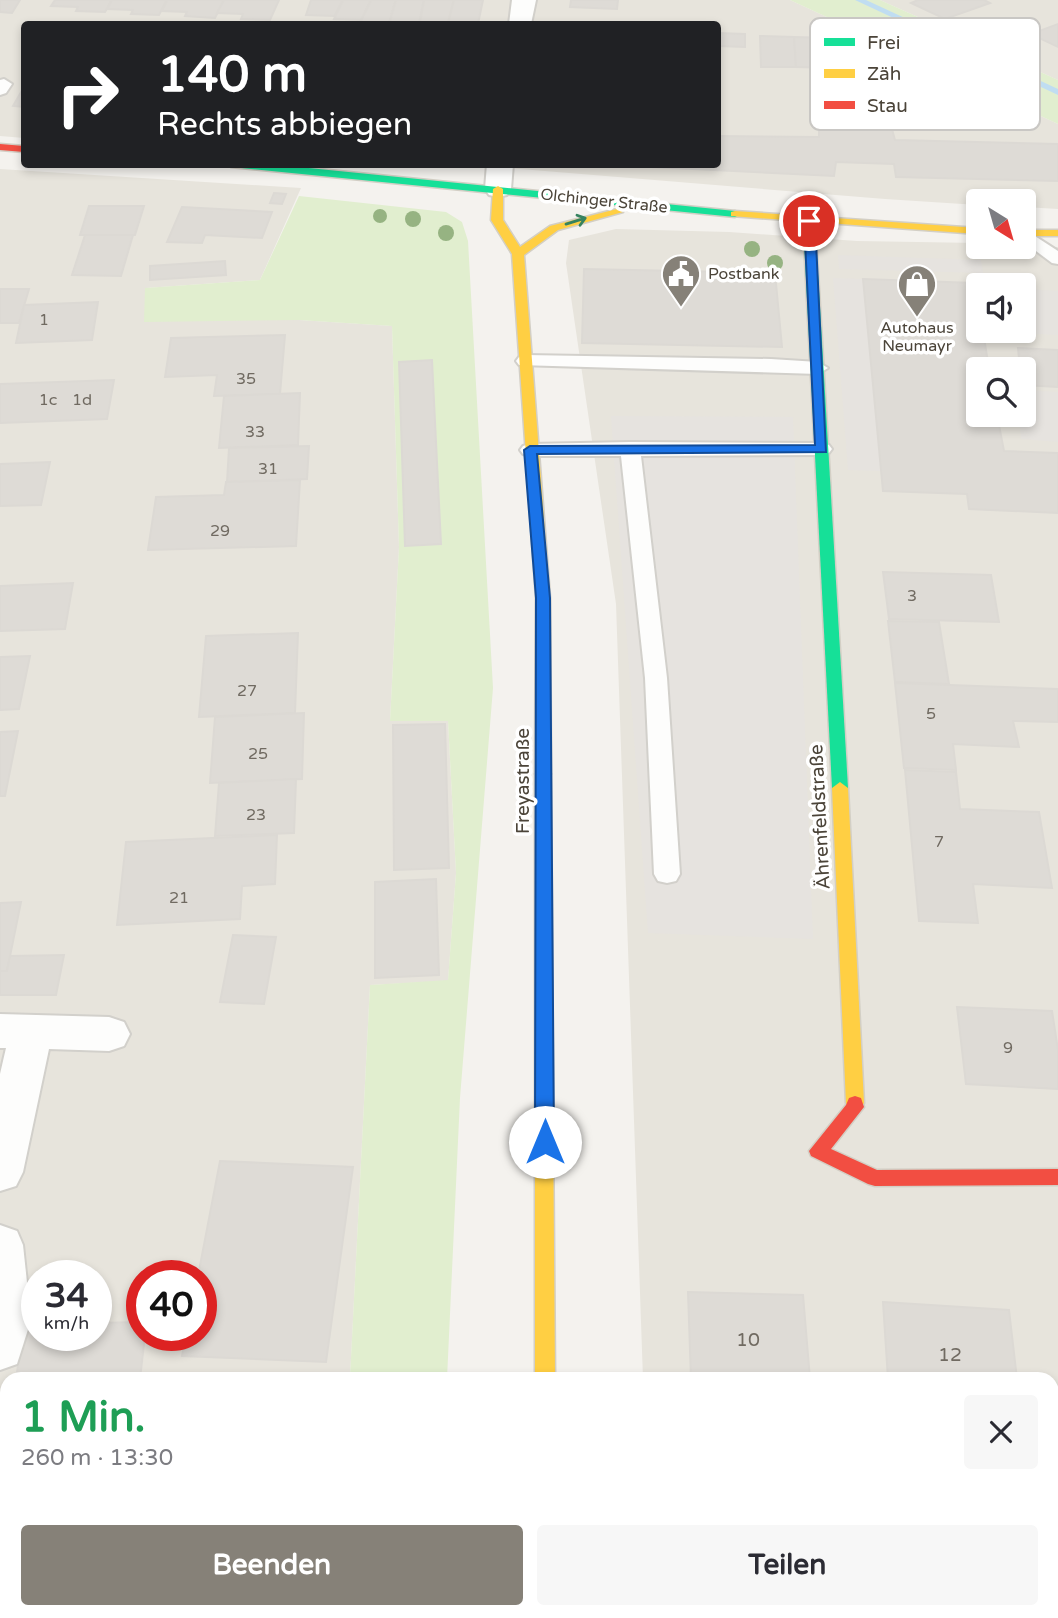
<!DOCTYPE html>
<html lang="de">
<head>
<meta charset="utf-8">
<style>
	:root { --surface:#fff; --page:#f7f7f7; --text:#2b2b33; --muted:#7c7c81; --accent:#868178 }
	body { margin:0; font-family:"Varela Round",sans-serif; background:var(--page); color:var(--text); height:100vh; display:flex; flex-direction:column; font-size:26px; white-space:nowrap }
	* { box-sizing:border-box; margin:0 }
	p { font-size:23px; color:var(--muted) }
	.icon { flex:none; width:38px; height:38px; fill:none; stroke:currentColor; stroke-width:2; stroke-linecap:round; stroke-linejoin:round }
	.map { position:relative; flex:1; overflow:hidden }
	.sheet { position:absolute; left:0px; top:1372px; width:1059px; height:247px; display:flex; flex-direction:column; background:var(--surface); border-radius:21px 21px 0 0; box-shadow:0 4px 10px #0003 }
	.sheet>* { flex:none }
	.guide { position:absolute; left:21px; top:21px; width:700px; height:147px; border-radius:7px; box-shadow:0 4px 10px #0003; background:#202124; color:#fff; overflow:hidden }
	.needle { width:46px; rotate:143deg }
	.fabs { position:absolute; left:966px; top:189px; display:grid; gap:14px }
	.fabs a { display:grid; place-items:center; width:70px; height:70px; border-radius:7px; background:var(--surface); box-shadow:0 4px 10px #0003; font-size:35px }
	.speed { position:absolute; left:21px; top:1260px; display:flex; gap:14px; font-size:35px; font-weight:700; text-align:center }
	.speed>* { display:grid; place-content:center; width:91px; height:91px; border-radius:50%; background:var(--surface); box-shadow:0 4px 10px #0003; line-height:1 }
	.speed small { font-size:18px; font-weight:400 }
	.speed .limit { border:10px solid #d22; background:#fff; color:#111 }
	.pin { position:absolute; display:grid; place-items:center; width:60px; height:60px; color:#fff; margin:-30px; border:4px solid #fff; border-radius:50%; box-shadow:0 2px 7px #0007 }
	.me { position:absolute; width:77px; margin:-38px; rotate:0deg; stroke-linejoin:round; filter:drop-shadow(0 0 5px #0008) }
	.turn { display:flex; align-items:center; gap:24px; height:147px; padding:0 21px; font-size:32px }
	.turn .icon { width:91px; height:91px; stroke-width:2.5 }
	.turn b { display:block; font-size:49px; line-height:60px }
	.round { display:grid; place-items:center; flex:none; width:74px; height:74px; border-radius:7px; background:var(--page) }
	.summary { display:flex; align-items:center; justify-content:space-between; height:119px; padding:0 21px }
	h1 { font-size:42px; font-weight:700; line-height:52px; color:#1e9e55 }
	.cta { display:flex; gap:14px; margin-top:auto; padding:14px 21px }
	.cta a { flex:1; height:80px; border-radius:7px; background:var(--accent); color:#fff; font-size:28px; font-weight:700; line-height:80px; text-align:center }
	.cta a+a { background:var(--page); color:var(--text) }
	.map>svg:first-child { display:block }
	.residential { fill:#e7e4dc; fill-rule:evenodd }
	.green { fill:#e1eecf }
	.parking { fill:#e6e3df }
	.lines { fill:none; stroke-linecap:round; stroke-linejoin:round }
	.stream { fill:#c0ddf1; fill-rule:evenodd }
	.building { fill:#dedbd6; stroke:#dcd9d4; stroke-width:2 }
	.lane-casing { stroke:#d2d0cb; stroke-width:4 }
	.street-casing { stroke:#d2d0cb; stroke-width:4 }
	.fast-casing { stroke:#d3cfc5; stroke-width:3 }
	.slow-casing { stroke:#d3cfc5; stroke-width:3 }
	.jam-casing { stroke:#d3cfc5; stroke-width:3 }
	.lane { fill:#fdfdfc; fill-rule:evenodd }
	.street { fill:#fdfdfc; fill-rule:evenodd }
	.fast { fill:#16e098; fill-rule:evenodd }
	.slow { fill:#ffcf43; fill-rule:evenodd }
	.jam { fill:#f24e42; fill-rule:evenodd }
	.rail-casing { stroke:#dbdbda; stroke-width:9 }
	.rail { stroke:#fff; stroke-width:6; stroke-dasharray:19; stroke-linecap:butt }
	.tree { fill:#96b382 }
	.oneway { stroke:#36825f }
	.route { fill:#1a73e8; stroke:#114b97; stroke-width:2 }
	.labels { text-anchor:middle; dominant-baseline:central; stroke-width:7; stroke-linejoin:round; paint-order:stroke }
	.far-street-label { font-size:16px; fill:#4b4439; stroke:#fff }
	.far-poi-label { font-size:16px; fill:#4b4439; stroke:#fff; text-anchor:start }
	.number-label { font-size:16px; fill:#706a61 }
	.street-label { font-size:19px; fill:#4b4439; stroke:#fff }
	.near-number-label { font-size:19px; fill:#706a61 }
	.key { fill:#fff; stroke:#c9c7c4; stroke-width:2 }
	.key-label { font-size:19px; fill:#4b4439 }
</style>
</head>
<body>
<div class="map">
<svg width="1058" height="1618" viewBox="0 0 1058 1618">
	<rect width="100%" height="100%" fill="#f4f2ee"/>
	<g class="residential">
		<polygon points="0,0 790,0 1058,124 1058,209 1024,207 1024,201 978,201 978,205 885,199 470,165 718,164 718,24 24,24 24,138 0,136"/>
		<polygon points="880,0 1058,0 1058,80"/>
		<path d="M 0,169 L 301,188 L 260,280 L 146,288 L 299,320 L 392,326 L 399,547 L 390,721 L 448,721 L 456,873 L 448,981 L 370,985 L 350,1378 L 7,1379 L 7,1502 L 0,1502 ZM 37,1276 L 96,1276 L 96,1335 L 37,1335 ZM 142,1276 L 201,1276 L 201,1335 L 142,1335 Z"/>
		<path d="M 616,229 L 729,232 L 857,241 L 978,243 L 978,247 L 1058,247 L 1058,1500 L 1052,1500 L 1052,1379 L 643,1379 L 616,604 L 566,263 L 569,240 ZM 978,285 L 1024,285 L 1024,331 L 978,331 ZM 978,369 L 1024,369 L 1024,415 L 978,415 Z"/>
	</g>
	<g class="green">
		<polygon points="790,0 880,0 1058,80 1058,124"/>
		<polygon points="299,196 446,212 462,222 468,241 493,688 460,1098 447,1379 254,1379 350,1377 370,985 448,980 456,873 448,721 390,721 399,547 392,326 299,320 144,322 145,288 260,280"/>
	</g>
	<g class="parking">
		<polygon points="838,255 981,260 983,273 839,269"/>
		<polygon points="833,278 863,279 881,471 848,470"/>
		<polygon points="1024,289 1058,291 1058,335 1020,333 1024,331"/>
		<polygon points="1024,390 1058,392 1058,442 1021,439 1019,415 1024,415"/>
		<polygon points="611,416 793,417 813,939 648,933"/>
	</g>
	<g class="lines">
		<polygon class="stream" points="855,0 866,0 1058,89 1058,95"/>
	</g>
	<g class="building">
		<polygon points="0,0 20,0 12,13 0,12"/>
		<polygon points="55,0 112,0 105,12 76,11 78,7 51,6"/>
		<polygon points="112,0 167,0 159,15 131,14 133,10 107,9"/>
		<polygon points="167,0 224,0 215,18 185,16 187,12 162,11"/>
		<polygon points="224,0 279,0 270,20 241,19 243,14 217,13"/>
		<polygon points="311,0 343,0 335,16 306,15"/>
		<polygon points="343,0 371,0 362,20 334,19"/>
		<polygon points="371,0 396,0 389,24 360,23"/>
		<polygon points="396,0 424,0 419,24 389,24"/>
		<polygon points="424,0 454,0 448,23 420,22"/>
		<polygon points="454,0 483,0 478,24 448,24"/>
		<polygon points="571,0 618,0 617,9 570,7"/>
		<polygon points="918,0 984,0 990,3 945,19 911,3"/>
		<polygon points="1058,24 1058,47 1031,34"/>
		<polygon points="718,33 745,34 745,47 718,46"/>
		<polygon points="760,36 794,37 796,67 761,67"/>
		<polygon points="794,37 831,38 834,68 796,67"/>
		<polygon points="24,87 24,107 13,106"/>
		<polygon points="819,119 890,122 895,140 1058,144 1058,181 896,177 894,164 836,162 834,176 590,164 718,164 718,136 819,137"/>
		<polygon points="274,193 286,194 282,204 270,203"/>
		<polygon points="89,206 144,206 135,235 80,235"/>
		<polygon points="182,207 272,212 262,238 205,235 202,243 167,242"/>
		<polygon points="85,235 133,235 121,276 72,275"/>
		<polygon points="225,261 226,275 150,280 150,266"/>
		<polygon points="584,269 775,273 782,347 582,343"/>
		<polygon points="863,279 974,283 978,331 983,331 989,369 978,369 978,415 997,415 1004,451 1058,453 1058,513 969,509 967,494 883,491"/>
		<polygon points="0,289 29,289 19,323 0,323"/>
		<polygon points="98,302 92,340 16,343 24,305"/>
		<polygon points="285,335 280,394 214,396 217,375 165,377 171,338"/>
		<polygon points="1018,348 1058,350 1058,387 1024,385 1024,369 1020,369"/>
		<polygon points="432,360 441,544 405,546 399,362"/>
		<polygon points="114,380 107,419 0,423 0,384"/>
		<polygon points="300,393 298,445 219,448 224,396"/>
		<polygon points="309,446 307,479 227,482 229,448"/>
		<polygon points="50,462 41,505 0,506 0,464"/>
		<polygon points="300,480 296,546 148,550 156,497 224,495 226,482"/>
		<polygon points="883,572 991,575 999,622 889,619"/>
		<polygon points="73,583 65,629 0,631 0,586"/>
		<polygon points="888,621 939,622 949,684 895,682"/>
		<polygon points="298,633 295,713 199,717 206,636"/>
		<polygon points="30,656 19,709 0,710 0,657"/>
		<polygon points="895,683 1058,689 1058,722 1013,721 1019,747 953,744 956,770 904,768"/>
		<polygon points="304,713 302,779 210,783 215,717"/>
		<polygon points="445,724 449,868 394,870 393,725"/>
		<polygon points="18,731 5,796 0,796 0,732"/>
		<polygon points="905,770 956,772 960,809 1039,812 1052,888 973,884 978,923 919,921"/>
		<polygon points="296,779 294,833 215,836 219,783"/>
		<polygon points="277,835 275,884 242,886 240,919 117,925 126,842"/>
		<polygon points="436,879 439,975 375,978 375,882"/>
		<polygon points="21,902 7,971 0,971 0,903"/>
		<polygon points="233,935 276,937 264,1004 220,1002"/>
		<polygon points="64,955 56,995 0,995 0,971 7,971 10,956"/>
		<polygon points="957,1007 1052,1011 1058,1050 1058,1089 966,1084"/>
		<polygon points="220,1161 353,1167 326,1362 182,1356 186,1335 201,1335 201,1276 198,1276"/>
		<polygon points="688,1292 803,1295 810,1379 691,1379"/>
		<polygon points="883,1302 1009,1310 1017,1379 888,1379"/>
		<polygon points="142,1322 142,1335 145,1335 140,1379 16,1379 24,1325 37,1325 37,1335 96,1335 96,1323"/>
		<polygon points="665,1612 824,1612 825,1618 665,1618"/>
	</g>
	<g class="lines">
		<g class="lane-casing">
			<g id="lane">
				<polygon points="4,79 12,84 6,93 0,95 0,80"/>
				<polygon points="1024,229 1058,251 1058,264 1052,263 1024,242"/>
				<polygon points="526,355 771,359 818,362 828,368 818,374 519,365 516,361 519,357"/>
				<polygon points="630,442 822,443 829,445 832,449 829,453 822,455 641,456 667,678 680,874 676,881 667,883 658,881 654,874 645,678 621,456 530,456 523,454 520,450 523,446 530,444"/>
			</g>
		</g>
		<g class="street-casing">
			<g id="street">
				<polygon points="512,0 536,0 531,24 509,24"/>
				<polygon points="487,164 513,164 511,189 507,195 498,197 489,195 485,189"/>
				<polygon points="0,1014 109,1017 124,1022 130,1034 124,1046 109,1051 49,1049 23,1172 16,1186 0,1191 0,1074 6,1048 0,1048"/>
				<polygon points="0,1225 17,1231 23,1245 31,1320 17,1364 0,1370"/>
			</g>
		</g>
		<g class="fast-casing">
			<g id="fast">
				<polygon points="226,164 269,164 735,211 741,214 735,217 231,167"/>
				<polygon points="809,218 815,221 848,788 840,794 832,788 803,221"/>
				<polygon points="543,769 551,774 553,1121 550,1126 544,1129 538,1126 535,1121 535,774"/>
				<rect x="535" y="1612" width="22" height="6"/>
			</g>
		</g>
		<g class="slow-casing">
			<g id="slow">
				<polygon points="498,186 503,189 503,220 520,247 550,226 617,209 623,212 558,230 524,255 550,598 551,774 543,779 535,774 536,598 512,254 491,220 493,189"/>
				<polygon points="735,211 978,228 978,234 731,216 731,212"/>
				<rect x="1024" y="230" width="34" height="6"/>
				<polygon points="840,782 848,788 864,1103 861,1108 855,1110 849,1108 846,1103 832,788"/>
				<polygon points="544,1113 550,1116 553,1121 555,1379 535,1379 535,1121 538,1116"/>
			</g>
		</g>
		<g class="jam-casing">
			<g id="jam">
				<polygon points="0,144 24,146 24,152 0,150"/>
				<polygon points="855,1096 861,1098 864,1107 831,1149 877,1170 1058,1169 1058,1185 875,1186 868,1184 811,1156 809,1151 846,1105 849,1098"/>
			</g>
		</g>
		<use href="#lane" class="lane"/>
		<use href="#street" class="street"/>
		<use href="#fast" class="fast"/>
		<use href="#slow" class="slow"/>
		<use href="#jam" class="jam"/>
		<g class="rail-casing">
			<g id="rail">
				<polyline points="0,1556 7,1556"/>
				<polyline points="1052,1590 1058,1590"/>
			</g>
		</g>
		<use href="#rail" class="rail"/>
	</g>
	<g class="tree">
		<circle cx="380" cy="216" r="7"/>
		<circle cx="413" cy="219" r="8"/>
		<circle cx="446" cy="233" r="8"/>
		<circle cx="752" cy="249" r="8"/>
		<circle cx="775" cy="263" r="8"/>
	</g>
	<defs><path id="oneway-shaft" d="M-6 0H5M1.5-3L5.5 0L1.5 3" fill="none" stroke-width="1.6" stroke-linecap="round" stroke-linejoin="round" transform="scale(1.75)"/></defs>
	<use class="oneway" href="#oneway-shaft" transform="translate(576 221) rotate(-17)"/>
	<polygon class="route" points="809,218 815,221 826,452 537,454 550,598 554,1142 551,1147 545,1150 538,1147 535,1142 536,598 524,450 530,446 815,445 804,221"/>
	<defs>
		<g id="civic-pin" transform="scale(2.0125)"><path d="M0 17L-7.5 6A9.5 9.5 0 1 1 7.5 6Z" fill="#868178" stroke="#fff"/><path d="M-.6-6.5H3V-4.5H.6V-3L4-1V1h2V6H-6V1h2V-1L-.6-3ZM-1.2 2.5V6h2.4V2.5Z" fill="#fff"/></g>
		<g id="shop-pin" transform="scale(2.0125)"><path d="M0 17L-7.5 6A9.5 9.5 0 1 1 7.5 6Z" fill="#868178" stroke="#fff"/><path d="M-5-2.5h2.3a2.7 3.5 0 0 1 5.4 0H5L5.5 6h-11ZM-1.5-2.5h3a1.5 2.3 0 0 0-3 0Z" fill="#fff"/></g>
	</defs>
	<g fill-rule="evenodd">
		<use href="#civic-pin" x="681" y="274"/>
		<use href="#shop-pin" x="917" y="284"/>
	</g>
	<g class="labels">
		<g class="far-street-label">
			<text transform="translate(604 201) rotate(6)">Olchinger Straße</text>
		</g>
		<g class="far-poi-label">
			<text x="708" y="274">Postbank</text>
			<text x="917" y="328" text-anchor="middle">Autohaus<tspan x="917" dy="18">Neumayr</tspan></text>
		</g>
		<g class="number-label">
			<text x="44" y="320">1</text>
			<text x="246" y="379">35</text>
			<text x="48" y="400">1c</text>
			<text x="82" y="400">1d</text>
			<text x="255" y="432">33</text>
			<text x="268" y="469">31</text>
			<text x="220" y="531">29</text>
			<text x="912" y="596">3</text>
			<text x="247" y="691">27</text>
			<text x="931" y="714">5</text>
			<text x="258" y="754">25</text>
			<text x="256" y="815">23</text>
			<text x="939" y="842">7</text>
			<text x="179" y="898">21</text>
			<text x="1008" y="1048">9</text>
		</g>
		<g class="street-label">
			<text transform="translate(523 781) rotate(-90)">Freyastraße</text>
			<text transform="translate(820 817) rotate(-93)">Ährenfeldstraße</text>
		</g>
		<g class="near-number-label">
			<text x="748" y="1340">10</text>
			<text x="950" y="1355">12</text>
		</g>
	</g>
	<rect x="810" y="18" width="230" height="112" rx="10" class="key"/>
	<rect x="824" y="38" width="31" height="8" fill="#16e098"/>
	<rect x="824" y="69" width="31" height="9" fill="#ffcf43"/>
	<rect x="824" y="101" width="31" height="8" fill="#f24e42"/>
	<g class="key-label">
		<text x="867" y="49">Frei</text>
		<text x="867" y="80">Zäh</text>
		<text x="867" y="112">Stau</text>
	</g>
</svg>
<div class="fabs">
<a><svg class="needle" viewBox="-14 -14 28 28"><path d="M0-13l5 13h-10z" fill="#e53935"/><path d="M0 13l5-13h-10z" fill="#7c7c81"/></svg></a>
<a><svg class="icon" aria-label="sound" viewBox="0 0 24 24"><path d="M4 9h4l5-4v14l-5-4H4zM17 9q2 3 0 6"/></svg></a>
<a><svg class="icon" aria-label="search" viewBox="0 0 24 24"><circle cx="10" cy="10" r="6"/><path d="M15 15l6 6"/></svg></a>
</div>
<div class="speed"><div>34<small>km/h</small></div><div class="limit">40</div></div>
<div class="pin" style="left:809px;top:221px;background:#d93025"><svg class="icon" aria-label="arrive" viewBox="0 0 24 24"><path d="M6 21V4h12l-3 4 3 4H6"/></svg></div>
<svg class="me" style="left:545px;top:1142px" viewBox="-20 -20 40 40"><circle r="19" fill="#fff"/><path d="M0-13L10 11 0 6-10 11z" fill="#1a73e8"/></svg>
<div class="guide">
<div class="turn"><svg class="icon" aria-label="right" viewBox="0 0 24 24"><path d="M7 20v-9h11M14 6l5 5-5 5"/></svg><div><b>140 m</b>Rechts abbiegen</div></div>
</div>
<section class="sheet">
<div class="summary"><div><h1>1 Min.</h1><p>260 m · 13:30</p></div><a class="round"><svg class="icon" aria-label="close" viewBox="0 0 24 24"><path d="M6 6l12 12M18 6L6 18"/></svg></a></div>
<div class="cta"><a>Beenden</a><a>Teilen</a></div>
</section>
</div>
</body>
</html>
